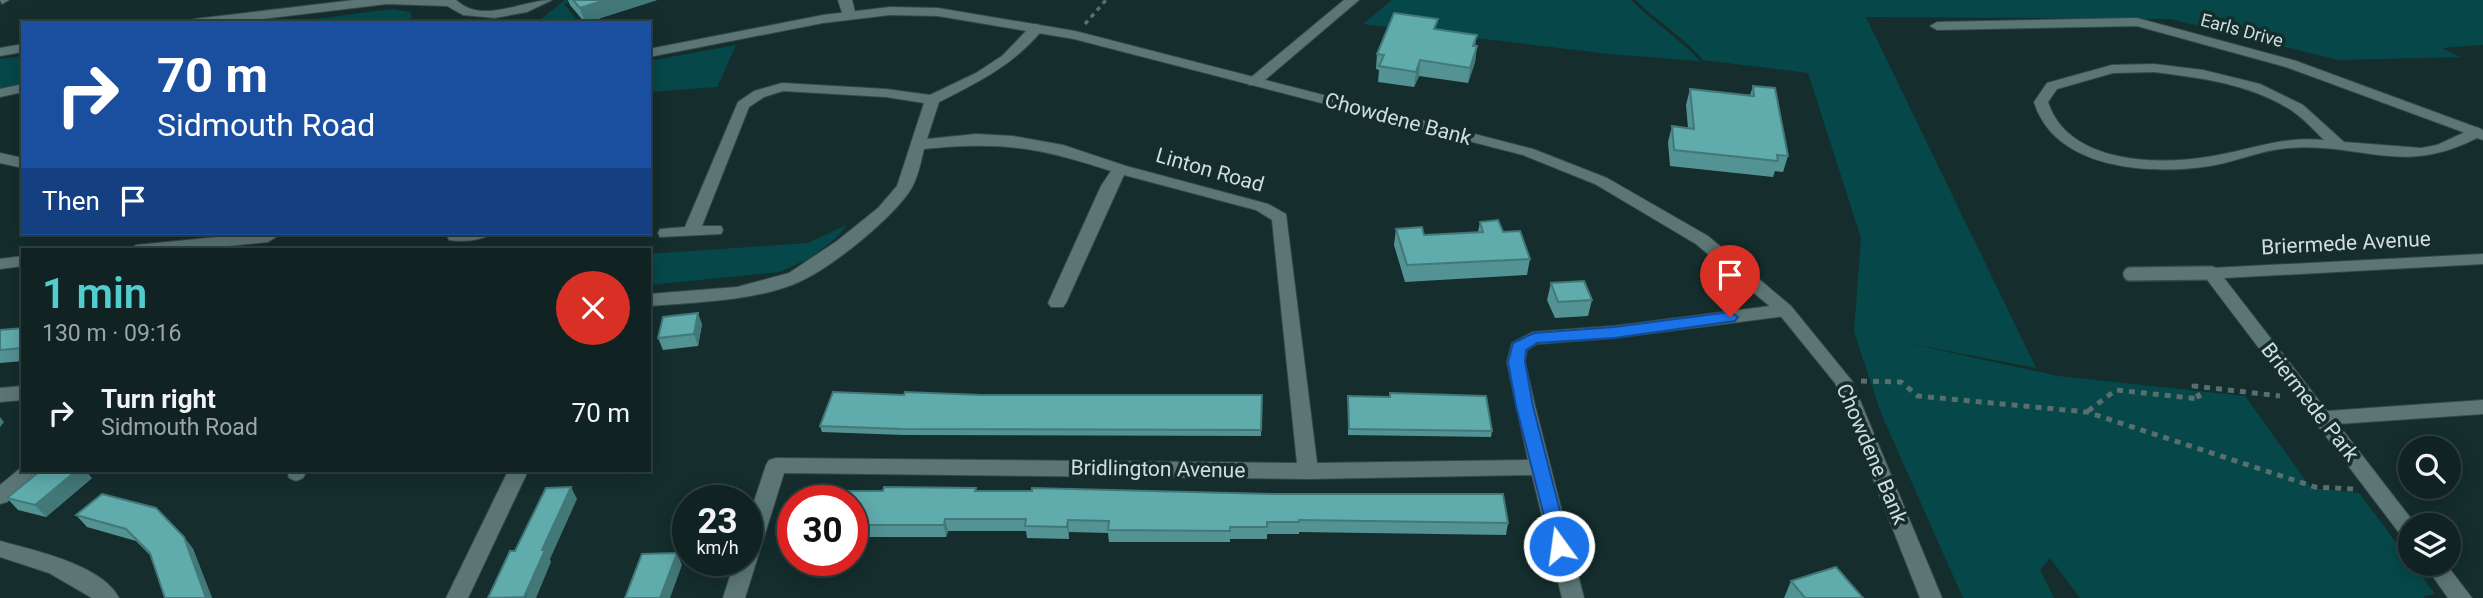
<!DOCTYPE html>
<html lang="en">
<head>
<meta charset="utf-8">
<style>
	:root { --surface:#102222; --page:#1e2f2f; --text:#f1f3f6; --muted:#9ca4a5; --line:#303f40; --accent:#52cdcf }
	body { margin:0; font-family:Roboto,sans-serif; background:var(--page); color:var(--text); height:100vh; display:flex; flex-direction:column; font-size:26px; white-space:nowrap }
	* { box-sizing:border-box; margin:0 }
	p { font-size:23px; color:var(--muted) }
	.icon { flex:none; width:38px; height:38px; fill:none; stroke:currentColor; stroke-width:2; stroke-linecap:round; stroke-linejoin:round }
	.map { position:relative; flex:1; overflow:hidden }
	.panel { position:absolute; left:21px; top:248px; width:630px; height:224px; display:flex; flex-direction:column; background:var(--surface); border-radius:0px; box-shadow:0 4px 18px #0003,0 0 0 2px var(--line) }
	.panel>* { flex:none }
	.guide { position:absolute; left:21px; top:21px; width:630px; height:214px; border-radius:0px; box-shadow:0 4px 18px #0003,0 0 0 2px var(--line); background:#1a4fa0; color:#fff; overflow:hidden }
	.controls { position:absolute; left:2398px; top:436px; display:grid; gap:14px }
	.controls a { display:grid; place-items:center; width:63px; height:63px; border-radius:50%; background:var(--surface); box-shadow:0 4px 18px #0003,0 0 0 2px var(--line); font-size:35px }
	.speed { position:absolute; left:672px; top:485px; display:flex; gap:14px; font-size:35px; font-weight:700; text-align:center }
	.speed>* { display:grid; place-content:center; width:91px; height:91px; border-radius:50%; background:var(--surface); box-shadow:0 4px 18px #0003,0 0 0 2px var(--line); line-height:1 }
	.speed small { font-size:18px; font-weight:400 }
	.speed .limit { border:10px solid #d22; background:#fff; color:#111 }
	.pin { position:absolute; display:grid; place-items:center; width:60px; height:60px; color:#fff; margin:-72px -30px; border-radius:50% 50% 50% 0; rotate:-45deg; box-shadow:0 0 7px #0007 }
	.pin .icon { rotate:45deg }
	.me { position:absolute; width:77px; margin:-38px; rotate:346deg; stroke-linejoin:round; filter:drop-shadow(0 0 5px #0008) }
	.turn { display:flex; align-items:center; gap:24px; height:147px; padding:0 21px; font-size:32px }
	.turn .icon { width:91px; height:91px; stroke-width:2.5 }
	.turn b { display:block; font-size:49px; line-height:60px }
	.then { display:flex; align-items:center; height:66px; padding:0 21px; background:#0003; gap:14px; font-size:26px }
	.round { display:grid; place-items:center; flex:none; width:74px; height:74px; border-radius:37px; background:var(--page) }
	.headline { display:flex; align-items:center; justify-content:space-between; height:119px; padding:0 21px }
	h1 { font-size:42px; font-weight:600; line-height:52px; color:var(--accent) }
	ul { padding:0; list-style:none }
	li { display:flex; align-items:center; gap:21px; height:91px; padding:0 21px }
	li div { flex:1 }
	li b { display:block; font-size:26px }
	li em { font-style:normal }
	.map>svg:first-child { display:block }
	.green { fill:#064849 }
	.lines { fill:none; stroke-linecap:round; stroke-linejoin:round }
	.service-casing { stroke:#364949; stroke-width:16 }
	.pedestrian-casing { stroke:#364949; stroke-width:2 }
	.minor-casing { stroke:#364949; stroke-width:2 }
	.tertiary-casing { stroke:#364949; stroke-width:2 }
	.path-far1 { stroke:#596e6e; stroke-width:3.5; stroke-dasharray:4.5 4.5; stroke-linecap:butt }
	.path { stroke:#596e6e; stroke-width:5; stroke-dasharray:6 6; stroke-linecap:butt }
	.service { stroke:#5c7676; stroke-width:13 }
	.pedestrian { fill:#5c7676; fill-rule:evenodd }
	.minor { fill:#5c7676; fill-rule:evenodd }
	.tertiary { fill:#5c7676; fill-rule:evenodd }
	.wall { fill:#539394 }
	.shaded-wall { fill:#437878 }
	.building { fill:#60abac; stroke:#437878; stroke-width:2 }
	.route { fill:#1a73e8; stroke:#114b97; stroke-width:2 }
	.labels { text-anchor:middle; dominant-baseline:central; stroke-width:7; stroke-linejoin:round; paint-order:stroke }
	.far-street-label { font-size:18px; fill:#cfdddd; stroke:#152d2d }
	.street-label { font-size:21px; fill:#cfdddd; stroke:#152d2d }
</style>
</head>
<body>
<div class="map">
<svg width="2483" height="598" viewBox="0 0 2483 598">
	<rect width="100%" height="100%" fill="#152d2d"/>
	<g class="green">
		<polygon points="565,0 576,0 564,4 576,18 564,23 536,23"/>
		<path d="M 1392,0 L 1631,0 C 1653,22 1679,38 1700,61 L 1609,54 L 1363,24 Z"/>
		<path d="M 1636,0 L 2483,0 L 2483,45 L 2442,48 L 2460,57 L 2338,60 L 2170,19 L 1866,17 L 2036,368 L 1906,343 L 2058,376 L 2245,396 L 2311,488 L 2359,493 L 2435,594 L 2424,596 L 2424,598 L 2080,598 L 2050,558 L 2040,570 L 2054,598 L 1963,598 L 1881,413 L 1854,332 L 1861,238 L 1808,73 L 1703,60 C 1683,36 1657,22 1636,0 Z"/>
		<polygon points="393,9 410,12 412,17 406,23 281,23"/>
		<polygon points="736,45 717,87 649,92 649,61"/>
		<polygon points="23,56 23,83 0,89 0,59"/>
		<polygon points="847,225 836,238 810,258 780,272 649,285 649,254 808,243"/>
	</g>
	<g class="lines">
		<g class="service-casing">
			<polyline id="service" points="2130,274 2211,273"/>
		</g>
		<g class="pedestrian-casing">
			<polygon id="pedestrian" points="2137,18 2296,61 2481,129 2483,133 2476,137 2471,135 2286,67 2137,26 1937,30 1930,26 1937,22"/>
		</g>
		<g class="minor-casing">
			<g id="minor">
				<polygon points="0,0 9,0 2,4"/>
				<polygon points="838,0 852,0 856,16 854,19 844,19"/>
				<polygon points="1344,0 1359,0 1259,85 1249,85 1249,79"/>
				<path d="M 1037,24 L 1044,28 C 1015,64 979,82 939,102 L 927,139 L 976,134 L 1013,136 L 1063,145 L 1126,166 L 1268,204 L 1286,214 L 1317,463 L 1528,460 L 1507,362 L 1512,343 L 1533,332 L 1614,326 L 1785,304 L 1794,310 L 1785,316 L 1614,338 L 1537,344 L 1527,350 L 1525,362 L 1535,406 L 1584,598 L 1562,598 L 1532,475 L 1308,479 L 784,473 L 745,598 L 723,598 L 735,560 L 747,560 L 747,523 L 766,465 L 769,460 L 776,458 L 1297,463 L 1272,220 L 1256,210 L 1124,175 L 1066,303 L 1063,307 L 1051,307 L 1048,303 L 1101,186 L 1111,171 C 1039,147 1000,141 924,149 C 921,161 918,178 911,189 C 893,218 832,267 801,281 C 759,301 696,302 649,306 L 649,294 L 737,287 L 789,273 L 837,241 L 878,208 L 897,186 L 924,103 L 886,97 L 783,91 L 764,97 L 749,107 L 702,226 L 721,226 L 723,230 L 721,234 L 660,237 L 658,233 L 660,229 L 685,227 L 738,102 L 754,91 L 782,83 L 886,89 L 930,95 L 976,73 L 1002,56 L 1032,25 Z"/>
				<path d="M 2154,64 L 2203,70 L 2260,84 L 2303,105 L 2344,142 L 2421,148 L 2437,145 L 2476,127 L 2483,130 L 2483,140 L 2477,138 C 2401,177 2362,142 2288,148 C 2261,150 2236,162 2210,166 C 2150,175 2055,170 2034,102 L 2047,83 L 2112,65 ZM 2154,72 C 2202,78 2250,84 2291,110 C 2303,118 2314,130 2324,140 C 2282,136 2254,149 2213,156 C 2159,166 2068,164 2048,102 L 2057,89 L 2113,73 Z"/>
				<polygon points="23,84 23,92 0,97 0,89"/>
				<polygon points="0,153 23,158 23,168 0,163"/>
				<polygon points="259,233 272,233 276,237 268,242 187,250 128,250 136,245"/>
				<path d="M 449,233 L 492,233 C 483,241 461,242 449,240 L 447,236 Z"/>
				<polygon points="2483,254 2483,264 2224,278 2327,411 2483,400 2483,414 2338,424 2416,525 2410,525 2410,540 2403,538 2202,273 2211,268"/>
				<polygon points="23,256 23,266 0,269 0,259"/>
				<polygon points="23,386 23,400 0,402 0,388"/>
				<polygon points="23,466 23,471 40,471 7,502 0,504 0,485"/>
				<polygon points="287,471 307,471 303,478 296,481 289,478"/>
				<polygon points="508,471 528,471 468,598 446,598"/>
				<path d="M 0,541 C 33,550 103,565 119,598 L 92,598 L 49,573 L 0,557 Z"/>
				<polygon points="2424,564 2446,564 2472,598 2448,598"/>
			</g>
		</g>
		<g class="tertiary-casing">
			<g id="tertiary">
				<path d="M 354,0 L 456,0 C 483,25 521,0 552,0 L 527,12 L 495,18 L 463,15 L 447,6 L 387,4 L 230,23 L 187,23 L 194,19 Z"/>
				<polygon points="890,7 938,8 1075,31 1533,149 1607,178 1708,236 1791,306 1852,381 1942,598 1920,598 1835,383 1779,314 1696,244 1595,184 1523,155 1074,39 938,16 890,15 823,23 649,57 649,49 823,15"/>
				<polygon points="23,44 23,52 0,56 0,48"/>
			</g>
		</g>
		<polyline class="path-far1" points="1085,24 1106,0"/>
		<g class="path">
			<polyline points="1861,381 1901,382 1918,396 2087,412 2315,487 2353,489"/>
			<polyline points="2088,411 2116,390 2200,399 2194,386 2280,396"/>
		</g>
		<use href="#service" class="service"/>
		<use href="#pedestrian" class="pedestrian"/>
		<use href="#minor" class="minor"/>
		<use href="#tertiary" class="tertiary"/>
	</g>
	<g class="wall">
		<polygon points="568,0 657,0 585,23 570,5"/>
		<polygon points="1437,29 1477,35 1475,46 1477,46 1475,62 1468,83 1419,76 1414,87 1378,82 1379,70 1376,69 1377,54"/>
		<polygon points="1753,86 1788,156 1783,172 1775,171 1773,177 1670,166 1668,142 1672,126 1688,128 1686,105 1690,89 1750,95"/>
		<polygon points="1480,222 1503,232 1530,259 1527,275 1405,282 1394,245 1396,229 1424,235 1478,232"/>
		<polygon points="1551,283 1592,300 1588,316 1555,318 1547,300"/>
		<polygon points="702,324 698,346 663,350 658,338"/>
		<polygon points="23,328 23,361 0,363 0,330"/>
		<polygon points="1390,393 1492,431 1491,437 1348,435 1348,402 1389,397"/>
		<polygon points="904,395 1262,395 1261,436 904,435 822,432 820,426"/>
		<polygon points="92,478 46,517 18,510 7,498"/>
		<polygon points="883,491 976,491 1508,523 1506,535 1299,532 1299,534 1267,534 1267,539 1230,539 1230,542 1109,542 1108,533 1069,532 1069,539 1027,538 1026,531 948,531 946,537 865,537 864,541 852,541 852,500"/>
		<polygon points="76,515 184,537 193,549 212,598 165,598 151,556 136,541 87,527"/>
		<polygon points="1791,581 1863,598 1784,598"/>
	</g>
	<g class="shaded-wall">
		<polygon points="605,0 657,0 585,23 580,8"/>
		<polygon points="1477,46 1475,62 1468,83 1470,68"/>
		<polygon points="1420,60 1419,76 1414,87 1416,72"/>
		<polygon points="698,313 702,324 698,346 694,334"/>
		<polygon points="0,417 4,422 0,427"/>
		<polygon points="76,471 86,471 92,478 46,517 35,505"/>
		<polygon points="571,487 577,499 550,559 551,562 536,598 525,598 542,550"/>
		<polygon points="945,519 948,531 946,537 944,525"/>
		<polygon points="1068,520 1069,532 1069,539 1067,527"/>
		<polygon points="861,525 865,537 864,541 860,529"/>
		<polygon points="184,537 193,549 212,598 206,598"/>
		<polygon points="677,553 682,565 670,598 660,598"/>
	</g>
	<g class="building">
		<polygon points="573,0 605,0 580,8"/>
		<polygon points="1394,13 1438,19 1434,29 1477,35 1473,46 1477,46 1470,68 1420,60 1416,72 1379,66 1384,55 1377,54"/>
		<polygon points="1753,86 1775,88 1788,156 1777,155 1778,161 1674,150 1672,126 1694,129 1690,89 1754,96"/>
		<polygon points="1498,220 1503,232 1520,231 1530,259 1407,265 1396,229 1422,227 1424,235 1483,232 1480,222"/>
		<polygon points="1584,281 1592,300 1558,302 1551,283"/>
		<polygon points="698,313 694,334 658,338 663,317"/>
		<polygon points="23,328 23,348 0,350 0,330"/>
		<polygon points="833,392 904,395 905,392 981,395 1262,395 1261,430 902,429 820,426"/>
		<polygon points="1390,393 1486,396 1492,431 1349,429 1348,396 1390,397"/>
		<polygon points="40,471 76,471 35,505 7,498"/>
		<polygon points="571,487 542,550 545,550 524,597 488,598 510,551 515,551 546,488"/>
		<polygon points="884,487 976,488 975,491 1032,491 1032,488 1272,494 1503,494 1508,523 1299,520 1299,522 1267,522 1267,527 1230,527 1230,531 1108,530 1109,521 1068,520 1067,527 1025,526 1026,519 945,519 944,525 861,525 860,529 852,529 852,500 800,500 803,491 883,491"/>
		<polygon points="102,494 156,508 184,537 206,598 165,598 150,553 126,529 76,515"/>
		<polygon points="677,553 660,598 625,598 642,554"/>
		<polygon points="1836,567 1863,598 1805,598 1791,581"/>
	</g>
	<polygon class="route" points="1730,312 1738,317 1735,321 1614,338 1537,343 1526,350 1525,362 1533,406 1569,546 1566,551 1559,553 1553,551 1516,406 1508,362 1513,343 1534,333 1614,327"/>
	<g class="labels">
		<g class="far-street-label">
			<text transform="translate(2242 30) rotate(15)">Earls Drive</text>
		</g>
		<g class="street-label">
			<text transform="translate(1398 119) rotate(15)">Chowdene Bank</text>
			<text transform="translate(1210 170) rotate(16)">Linton Road</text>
			<text transform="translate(2346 243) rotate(-3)">Briermede Avenue</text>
			<text transform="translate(2310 402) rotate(52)">Briermede Park</text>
			<text transform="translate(1872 454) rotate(67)">Chowdene Bank</text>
			<text transform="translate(1158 469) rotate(1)">Bridlington Avenue</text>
		</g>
	</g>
</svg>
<div class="controls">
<a><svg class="icon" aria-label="search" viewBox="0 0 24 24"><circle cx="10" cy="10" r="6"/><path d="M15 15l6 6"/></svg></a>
<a><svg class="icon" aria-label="layers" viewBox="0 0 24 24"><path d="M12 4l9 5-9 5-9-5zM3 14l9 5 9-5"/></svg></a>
</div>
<div class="speed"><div>23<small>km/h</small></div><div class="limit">30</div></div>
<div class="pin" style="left:1730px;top:317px;background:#d93025"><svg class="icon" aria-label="arrive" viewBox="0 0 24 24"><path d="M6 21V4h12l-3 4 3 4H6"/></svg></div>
<svg class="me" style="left:1559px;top:546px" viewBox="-20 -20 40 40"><circle r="17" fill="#1a73e8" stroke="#fff" stroke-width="3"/><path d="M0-11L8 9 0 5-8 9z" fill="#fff"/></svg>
<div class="guide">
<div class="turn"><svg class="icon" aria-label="right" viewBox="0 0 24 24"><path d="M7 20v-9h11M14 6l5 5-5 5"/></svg><div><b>70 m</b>Sidmouth Road</div></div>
<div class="then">Then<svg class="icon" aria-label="arrive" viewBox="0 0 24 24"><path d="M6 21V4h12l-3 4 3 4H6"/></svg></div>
</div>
<section class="panel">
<div class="headline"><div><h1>1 min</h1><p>130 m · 09:16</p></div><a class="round" style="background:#d93025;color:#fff"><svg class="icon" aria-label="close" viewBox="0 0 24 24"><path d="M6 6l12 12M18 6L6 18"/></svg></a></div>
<ul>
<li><svg class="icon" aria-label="right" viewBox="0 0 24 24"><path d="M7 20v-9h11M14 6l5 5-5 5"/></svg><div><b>Turn right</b><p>Sidmouth Road</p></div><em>70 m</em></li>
</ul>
</section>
</div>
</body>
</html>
